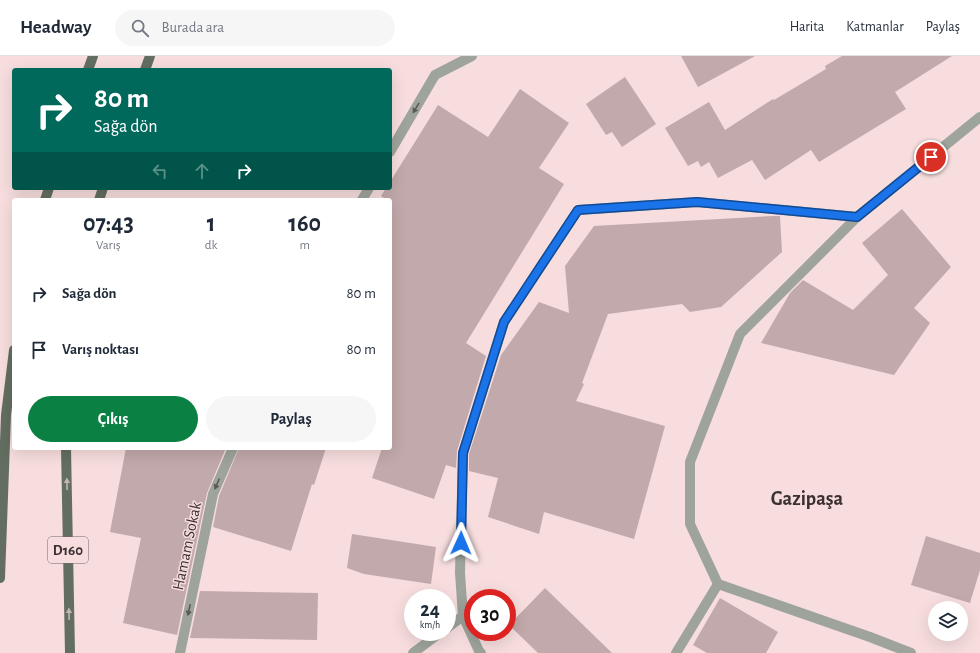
<!DOCTYPE html>
<html lang="tr">
<head>
<meta charset="utf-8">
<style>
	:root { --surface:#fff; --page:#f6f6f7; --text:#1f2937; --muted:#747a83; --line:#e0e1e3; --accent:#0b8043 }
	body { margin:0; font-family:"Alegreya Sans",sans-serif; background:var(--page); color:var(--text); height:100vh; display:flex; flex-direction:column; font-size:15px; white-space:nowrap }
	* { box-sizing:border-box; margin:0 }
	p { font-size:13px; color:var(--muted) }
	.icon { flex:none; width:22px; height:22px; fill:none; stroke:currentColor; stroke-width:2; stroke-linecap:round; stroke-linejoin:round }
	.map { position:relative; flex:1; overflow:hidden }
	.side { position:absolute; left:12px; top:142px; width:380px; height:252px; display:flex; flex-direction:column; background:var(--surface); border-radius:4px; box-shadow:0 4px 16px #0002 }
	.side>* { flex:none }
	.hud { position:absolute; left:12px; top:12px; width:380px; height:122px; border-radius:4px; box-shadow:0 4px 16px #0002; background:#00695c; color:#fff; overflow:hidden }
	.buttons { position:absolute; left:928px; top:545px; display:grid; gap:8px }
	.buttons a { display:grid; place-items:center; width:40px; height:40px; border-radius:50%; background:var(--surface); box-shadow:0 4px 16px #0002; font-size:20px }
	.speed { position:absolute; left:404px; top:533px; display:flex; gap:8px; font-size:20px; font-weight:700; text-align:center }
	.speed>* { display:grid; place-content:center; width:52px; height:52px; border-radius:50%; background:var(--surface); box-shadow:0 4px 16px #0002; line-height:1 }
	.speed small { font-size:10px; font-weight:400 }
	.speed .limit { border:6px solid #d22; background:#fff; color:#111 }
	.pin { position:absolute; display:grid; place-items:center; width:34px; height:34px; color:#fff; margin:-17px; border:2px solid #fff; border-radius:50%; box-shadow:0 1px 4px #0007 }
	.me { position:absolute; width:44px; margin:-22px; rotate:1deg; stroke-linejoin:round; filter:drop-shadow(0 0 3px #0008) }
	.turn { display:flex; align-items:center; gap:14px; height:84px; padding:0 16px; font-size:18px }
	.turn .icon { width:52px; height:52px; stroke-width:2.5 }
	.turn b { display:block; font-size:28px; line-height:34px }
	.lanes { display:flex; align-items:center; height:38px; padding:0 16px; background:#0003; justify-content:center; gap:20px; direction:ltr }
	.lanes .off { opacity:.35 }
	.eta { display:flex; justify-content:space-evenly; align-items:center; height:68px; text-align:center }
	.eta b { font-size:24px; font-weight:600; line-height:28px }
	.action { display:flex; gap:8px; margin-top:auto; padding:8px 16px }
	.action a { flex:1; height:46px; border-radius:24px; background:var(--accent); color:#fff; font-size:16px; font-weight:600; line-height:46px; text-align:center }
	.action a+a { background:var(--page); color:var(--text) }
	ul { padding:0; list-style:none }
	li { display:flex; align-items:center; gap:12px; height:56px; padding:0 16px }
	li div { flex:1 }
	li b { display:block; font-size:15px }
	li em { font-style:normal }
	header { display:flex; align-items:center; gap:24px; box-sizing:border-box; height:56px; padding:0 20px; background:var(--surface); border-bottom:1px solid var(--line) }
	header strong { font-size:19px }
	nav { display:flex; gap:22px; margin-inline-start:auto; font-size:14px }
	.search { width:280px; height:36px; background:var(--page); display:flex; align-items:center; gap:10px; box-sizing:border-box; padding:0 14px; border-radius:22px; color:var(--muted); font-size:15px }
	.map>svg:first-child { display:block }
	.building { fill:#c2a9ab }
	.lines { fill:none; stroke-linecap:round; stroke-linejoin:round }
	.minor { stroke:#9ea49c; stroke-width:10 }
	.primary { stroke:#636e61; stroke-width:10 }
	.oneway { fill:#5e5957 }
	.oneway2 { fill:#c3b6b2 }
	.route-casing { stroke:#114b97; stroke-width:10 }
	.route { stroke:#1a73e8; stroke-width:7 }
	.labels { text-anchor:middle; dominant-baseline:central; stroke-width:3; stroke-linejoin:round; paint-order:stroke }
	.shield { fill:#f7ddde; stroke:#736566; stroke-width:1 }
	.shield-label { font-size:15px; font-weight:bold; fill:#3b3132 }
	.street-label { font-size:16px; fill:#3b3132; stroke:#f7ddde }
	.district-label { font-size:20px; font-weight:bold; fill:#3b3132; stroke:#f7ddde }
</style>
</head>
<body>
<header>
<strong>Headway</strong>
<div class="search"><svg class="icon" aria-label="search" viewBox="0 0 24 24"><circle cx="10" cy="10" r="6"/><path d="M15 15l6 6"/></svg>Burada ara</div>
<nav><a>Harita</a><a>Katmanlar</a><a>Paylaş</a></nav>
</header>
<div class="map">
<svg width="980" height="597" viewBox="0 0 980 597">
	<rect width="100%" height="100%" fill="#f7ddde"/>
	<g class="building">
		<polygon points="681,0 755,0 698,31"/>
		<polygon points="842,0 952,0 895,36 906,53 819,106 811,94 765,124 752,104 718,122 709,106 701,111 698,105 688,110 665,72 709,46 725,74 773,43 774,44 826,13 825,10"/>
		<polygon points="625,21 656,68 622,91 612,76 606,79 586,48"/>
		<polygon points="520,33 569,67 539,112 564,128 466,287 486,300 457,395 456,412 446,409 434,443 372,422 382,392 390,392 390,144 387,144 381,140 386,132 390,132 390,126 438,49 488,81"/>
		<polygon points="902,153 951,211 914,252 930,267 894,319 761,287 790,237 803,224 853,254 888,219 862,187"/>
		<polygon points="773,160 780,160 782,196 721,251 690,256 682,248 608,258 582,327 584,328 576,345 665,370 634,483 544,456 539,478 488,461 498,422 469,415 469,398 501,299 539,246 569,257 565,210 594,170"/>
		<polygon points="126,392 226,392 207,437 177,579 123,567 141,482 110,476"/>
		<polygon points="239,392 326,392 314,429 312,428 291,495 213,471 219,440"/>
		<polygon points="352,478 436,491 431,528 364,518 347,512"/>
		<polygon points="926,480 980,497 980,514 970,547 911,529"/>
		<polygon points="545,532 612,597 538,597 509,569"/>
		<polygon points="200,535 318,537 317,584 190,582"/>
		<polygon points="720,542 778,576 766,597 707,597 693,589"/>
	</g>
	<g class="lines">
		<g class="minor">
			<polyline points="390,96 435,19 472,0"/>
			<polyline points="362,144 369,132"/>
			<polyline points="447,572 463,560"/>
			<polyline points="180,597 213,438 233,392"/>
			<polyline points="413,597 441,576"/>
			<polyline points="481,597 479,595 463,560 460,517 463,397 504,266 578,154 697,146 857,161"/>
			<polyline points="676,597 718,528"/>
			<polyline points="911,597 870,581 718,528 690,468 690,406 740,278 857,161 980,61"/>
		</g>
		<g class="primary">
			<polyline points="88,14 93,0"/>
			<polyline points="145,14 150,0"/>
			<polyline points="45,144 49,132"/>
			<polyline points="99,144 103,132"/>
			<polyline points="66,392 70,597"/>
			<polyline points="0,522 6,359 14,294"/>
		</g>
	</g>
	<defs><path id="oneway-solid" d="M-6-.8H1V-3.2L6.5 0L1 3.2V.8H-6Z"/></defs>
	<g class="oneway">
		<use href="#oneway-solid" transform="translate(416 52) rotate(121)"/>
		<use href="#oneway-solid" transform="translate(217 428) rotate(114)"/>
		<use href="#oneway-solid" transform="translate(189 554) rotate(102)"/>
	</g>
	<g class="oneway2">
		<use href="#oneway-solid" transform="translate(67 428) rotate(-91)"/>
		<use href="#oneway-solid" transform="translate(69 558) rotate(-91)"/>
	</g>
	<g class="lines">
		<g class="route-casing">
			<polyline id="route" points="461,487 463,397 504,266 578,154 697,146 857,161 931,101"/>
		</g>
		<use href="#route" class="route"/>
	</g>
	<g class="labels">
		<rect class="shield" x="48" y="481" width="40" height="26" rx="3"/>
		<g class="shield-label">
			<text x="68" y="494">D160</text>
		</g>
		<g class="street-label">
			<text transform="translate(187 490) rotate(-78)">Hamam Sokak</text>
		</g>
		<g class="district-label">
			<text x="807" y="443">Gazipaşa</text>
		</g>
	</g>
</svg>
<div class="buttons">
<a><svg class="icon" aria-label="layers" viewBox="0 0 24 24"><path d="M12 4l9 5-9 5-9-5zM3 14l9 5 9-5"/></svg></a>
</div>
<div class="speed"><div>24<small>km/h</small></div><div class="limit">30</div></div>
<div class="pin" style="left:931px;top:101px;background:#d93025"><svg class="icon" aria-label="arrive" viewBox="0 0 24 24"><path d="M6 21V4h12l-3 4 3 4H6"/></svg></div>
<svg class="me" style="left:461px;top:487px" viewBox="-20 -20 40 40"><path d="M0-17L14 15 0 8-14 15z" fill="#1a73e8" stroke="#fff" stroke-width="4"/></svg>
<div class="hud">
<div class="turn"><svg class="icon" aria-label="right" viewBox="0 0 24 24"><path d="M7 20v-9h11M14 6l5 5-5 5"/></svg><div><b>80 m</b>Sağa dön</div></div>
<div class="lanes"><svg class="icon off" aria-label="left" viewBox="0 0 24 24"><path d="M17 20v-9H6M10 6l-5 5 5 5"/></svg><svg class="icon off" aria-label="ahead" viewBox="0 0 24 24"><path d="M12 20V5M6 11l6-6 6 6"/></svg><svg class="icon" aria-label="right" viewBox="0 0 24 24"><path d="M7 20v-9h11M14 6l5 5-5 5"/></svg></div>
</div>
<section class="side">
<div class="eta">
<div><b>07:43</b><p>Varış</p></div>
<div><b>1</b><p>dk</p></div>
<div><b>160</b><p>m</p></div>
</div>
<ul>
<li><svg class="icon" aria-label="right" viewBox="0 0 24 24"><path d="M7 20v-9h11M14 6l5 5-5 5"/></svg><div><b>Sağa dön</b></div><em>80 m</em></li>
<li><svg class="icon" aria-label="arrive" viewBox="0 0 24 24"><path d="M6 21V4h12l-3 4 3 4H6"/></svg><div><b>Varış noktası</b></div><em>80 m</em></li>
</ul>
<div class="action"><a>Çıkış</a><a>Paylaş</a></div>
</section>
</div>
</body>
</html>
